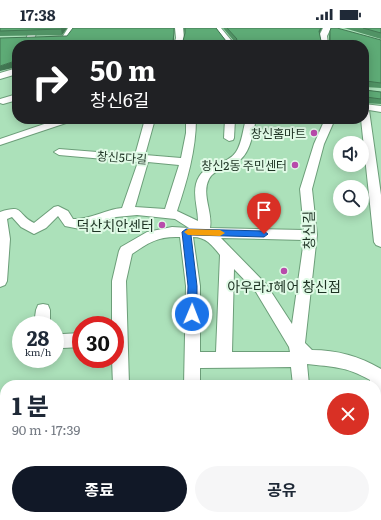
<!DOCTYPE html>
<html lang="ko">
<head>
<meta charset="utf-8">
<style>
	:root { --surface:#fff; --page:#f6f6f7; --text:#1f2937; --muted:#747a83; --accent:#111827 }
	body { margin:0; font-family:Literata,"Noto Sans KR",serif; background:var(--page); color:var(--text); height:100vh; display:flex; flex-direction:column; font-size:15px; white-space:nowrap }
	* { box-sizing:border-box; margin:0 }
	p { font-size:13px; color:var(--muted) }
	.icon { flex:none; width:22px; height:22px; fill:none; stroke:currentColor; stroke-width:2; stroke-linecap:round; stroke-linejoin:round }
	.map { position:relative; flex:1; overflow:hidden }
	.drawer { position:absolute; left:0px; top:352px; width:381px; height:140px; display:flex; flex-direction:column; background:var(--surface); border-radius:16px 16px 0 0; box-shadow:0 2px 10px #0003 }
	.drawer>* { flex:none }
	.top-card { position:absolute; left:12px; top:12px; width:357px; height:84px; border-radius:16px; box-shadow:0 2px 10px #0003; background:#202124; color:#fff; overflow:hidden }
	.fabs { position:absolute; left:333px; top:108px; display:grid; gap:8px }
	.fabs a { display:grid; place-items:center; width:36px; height:36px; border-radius:50%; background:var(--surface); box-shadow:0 2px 10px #0003; font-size:20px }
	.speed { position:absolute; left:12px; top:288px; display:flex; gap:8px; font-size:20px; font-weight:700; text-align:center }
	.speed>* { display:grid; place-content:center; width:52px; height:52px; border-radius:50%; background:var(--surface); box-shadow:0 2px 10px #0003; line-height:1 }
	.speed small { font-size:10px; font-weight:400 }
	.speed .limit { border:6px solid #d22; background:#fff; color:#111 }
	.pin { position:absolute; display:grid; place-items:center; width:34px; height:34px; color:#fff; margin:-41px -17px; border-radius:50% 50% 50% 0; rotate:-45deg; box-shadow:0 0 4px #0007 }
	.pin .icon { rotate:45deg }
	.me { position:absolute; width:44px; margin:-22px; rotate:1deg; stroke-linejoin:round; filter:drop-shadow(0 0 3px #0008) }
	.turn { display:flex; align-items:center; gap:14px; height:84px; padding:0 12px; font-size:18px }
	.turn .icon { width:52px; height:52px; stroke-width:2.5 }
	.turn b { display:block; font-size:28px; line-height:34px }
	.round { display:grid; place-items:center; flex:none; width:42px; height:42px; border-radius:21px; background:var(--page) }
	.overview { display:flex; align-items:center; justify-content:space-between; height:68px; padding:0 12px }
	h1 { font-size:24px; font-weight:700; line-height:30px }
	.button { display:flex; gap:8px; margin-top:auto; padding:8px 12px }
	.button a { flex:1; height:46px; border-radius:24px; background:var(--accent); color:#fff; font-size:16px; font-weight:700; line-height:46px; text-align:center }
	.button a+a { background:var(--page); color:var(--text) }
	.status { display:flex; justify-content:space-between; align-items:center; height:28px; padding:0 20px; background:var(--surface); direction:ltr }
	.status svg { height:11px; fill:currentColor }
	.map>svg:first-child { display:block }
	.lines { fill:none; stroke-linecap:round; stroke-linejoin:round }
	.minor-casing { stroke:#6c9e79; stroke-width:2 }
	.minor { fill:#fff; fill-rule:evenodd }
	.wall { fill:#519365 }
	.shaded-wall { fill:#427853 }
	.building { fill:#5eab76; stroke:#427853 }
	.route { fill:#1a73e8; stroke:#114b97 }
	.slow { fill:#f59e0b }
	.poi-dot { fill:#b84bab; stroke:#e0fae6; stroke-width:1.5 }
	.labels { text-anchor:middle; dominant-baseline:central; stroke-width:4; stroke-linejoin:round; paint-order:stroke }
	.far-poi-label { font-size:12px; fill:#1e3324; stroke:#e0fae6; text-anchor:end }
	.far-street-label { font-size:12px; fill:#1e3324; stroke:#e0fae6 }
	.poi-label { font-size:14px; fill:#1e3324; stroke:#e0fae6; text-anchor:end }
	.street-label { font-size:14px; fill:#1e3324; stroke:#e0fae6 }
</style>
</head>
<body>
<div class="status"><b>17:38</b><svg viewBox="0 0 49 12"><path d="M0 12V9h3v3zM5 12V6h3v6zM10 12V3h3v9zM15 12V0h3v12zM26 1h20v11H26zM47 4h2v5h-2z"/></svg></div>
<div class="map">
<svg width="381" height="492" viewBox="0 0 381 492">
	<rect width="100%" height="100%" fill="#ace1ba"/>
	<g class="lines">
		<g class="minor-casing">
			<g id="minor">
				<polygon points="30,0 38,0 32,17 24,17"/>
				<polygon points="68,0 76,0 68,12 47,13 43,11 47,9 63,8"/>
				<polygon points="175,0 183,0 184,10 182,17 174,17 176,10"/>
				<polygon points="213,0 221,0 235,17 227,17"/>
				<polygon points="323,0 331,0 327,8 328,17 320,17 319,8"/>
				<polygon points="17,40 17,46 0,51 0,45"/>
				<polygon points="17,51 17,58 14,57 13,54"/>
				<polygon points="17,66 17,72 3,76 0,75 0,71"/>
				<polygon points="364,76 381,78 381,84 369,82 381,167 381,219 376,217 374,214 361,91 364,91"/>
				<polygon points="59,91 74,91 72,93 0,117 0,111"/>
				<path d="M 145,91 L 155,91 L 145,127 L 181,130 L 186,105 L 186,91 L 196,91 C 196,122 187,153 177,183 L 198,193 C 198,181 193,168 196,156 C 202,133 226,139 236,124 C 242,115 243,101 246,91 L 256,91 C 253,104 251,122 241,131 C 232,139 215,140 209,151 C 201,166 213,184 210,200 L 304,202 L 300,161 L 314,116 L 325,91 L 335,91 L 324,116 L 312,161 L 317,207 L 305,315 L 312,322 C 337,322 359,328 381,341 L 381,383 L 376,381 L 376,357 L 370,357 L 370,352 C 345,338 333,339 307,336 L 309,357 L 293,357 L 291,339 L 200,340 L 200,357 L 184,357 L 186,258 L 180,209 C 159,208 149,214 132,226 L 126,253 L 129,357 L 113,357 L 112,331 L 115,331 L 115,297 L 112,297 L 112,253 L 119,223 L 121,219 L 147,204 L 172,199 L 189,200 L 175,191 L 137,187 L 116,189 L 80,201 L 65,198 L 58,188 L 46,200 L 34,206 L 21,199 L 12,189 L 7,191 L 10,211 L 7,253 L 5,257 L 0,259 L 0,184 C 25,176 16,186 34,195 L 54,179 L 58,178 L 68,183 L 73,191 C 90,192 106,181 122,180 L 138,134 L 59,127 L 54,124 L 59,121 L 135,127 ZM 148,134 L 179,137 L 165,181 L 135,179 ZM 193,209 C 206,209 212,217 220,227 L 216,324 L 200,324 L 200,258 ZM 221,210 L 304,212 L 292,296 L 266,256 ZM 234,241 L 256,264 L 289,319 L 290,324 L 232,324 Z"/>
				<polygon points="225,91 235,91 234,110 233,112 229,113 224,110"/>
				<polygon points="43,276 48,277 50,282 50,297 34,297 36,282 38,277"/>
				<polygon points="55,304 63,306 81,305 81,319 63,320 55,318"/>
				<rect x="376" y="398" width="5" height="18"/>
				<polygon points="18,487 43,487 41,492 16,492"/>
				<polygon points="87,487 109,487 107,492 85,492"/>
				<rect x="318" y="487" width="20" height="5"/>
				<polygon points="343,487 364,487 366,492 345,492"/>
			</g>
		</g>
		<use href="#minor" class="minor"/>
	</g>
	<g class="wall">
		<polygon points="0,0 67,0 62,7 0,8"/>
		<polygon points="184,0 216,0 226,13 234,13 223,0 322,0 319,5 321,13 329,13 329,8 330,3 381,12 381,60 365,59 365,62 381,64 381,76 364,75 364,17 17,17 17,39 0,10 174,10 174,13 183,13 185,6"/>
		<polygon points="344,0 381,0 381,11"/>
	</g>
	<g class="shaded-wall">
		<polygon points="62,0 67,0 62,7 61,1"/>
		<polygon points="321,0 322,0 318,8 319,3"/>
		<polygon points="15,33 17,39 0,43 0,38"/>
	</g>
	<g class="building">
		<polygon points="0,0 62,0 61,1 0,3"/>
		<polygon points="73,0 174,0 174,5 173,13 183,13 185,5 185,0 216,0 226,13 236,13 237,11 227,0 321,0 319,3 321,13 330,13 330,3 331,0 337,0 381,12 381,55 366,53 364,55 365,62 381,64 381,71 366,69 364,71 364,17 17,17 17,36 15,33 0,38 0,10 67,8"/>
		<polygon points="363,0 381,0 381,5"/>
	</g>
	<polygon class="route" points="186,201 264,203 268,206 264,209 191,207 197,258 197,286 196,289 192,291 189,289 187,286 188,258 182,204"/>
	<polygon class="slow" points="188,201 220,202 225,205 220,208 188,207 184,204"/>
	<g class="poi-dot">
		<circle cx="314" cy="105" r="4"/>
		<circle cx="295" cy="137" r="4"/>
		<circle cx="162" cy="197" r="4"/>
		<circle cx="284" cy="243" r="4"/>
	</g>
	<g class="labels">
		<g class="far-poi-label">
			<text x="306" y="105">창신홈마트</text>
			<text x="287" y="137">창신2동 주민센터</text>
		</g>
		<g class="far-street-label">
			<text transform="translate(122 129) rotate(4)">창신5다길</text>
		</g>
		<g class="poi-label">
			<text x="154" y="197">덕산치안센터</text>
			<text x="284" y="258" text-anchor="middle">아우라J헤어 창신점</text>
		</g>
		<g class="street-label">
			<text transform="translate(308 202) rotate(-91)">창신길</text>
		</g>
	</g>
</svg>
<div class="fabs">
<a><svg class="icon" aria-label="sound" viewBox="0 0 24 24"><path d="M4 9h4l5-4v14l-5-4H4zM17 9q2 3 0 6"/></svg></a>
<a><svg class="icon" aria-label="search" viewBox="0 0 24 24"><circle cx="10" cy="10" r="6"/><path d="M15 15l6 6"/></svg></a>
</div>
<div class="speed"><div>28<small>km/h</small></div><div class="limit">30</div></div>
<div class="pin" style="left:264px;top:206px;background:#d93025"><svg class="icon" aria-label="arrive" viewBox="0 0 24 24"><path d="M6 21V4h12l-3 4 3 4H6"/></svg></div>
<svg class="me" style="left:192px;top:286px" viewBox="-20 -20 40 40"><circle r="17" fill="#1a73e8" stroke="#fff" stroke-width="3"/><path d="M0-11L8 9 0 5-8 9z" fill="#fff"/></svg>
<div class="top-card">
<div class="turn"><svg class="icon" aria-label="right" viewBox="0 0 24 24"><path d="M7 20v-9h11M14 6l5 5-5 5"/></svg><div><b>50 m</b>창신6길</div></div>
</div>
<section class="drawer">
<div class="overview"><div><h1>1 분</h1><p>90 m · 17:39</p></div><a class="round" style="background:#d93025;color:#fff"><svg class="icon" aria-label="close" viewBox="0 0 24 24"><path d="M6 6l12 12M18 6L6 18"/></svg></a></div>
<div class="button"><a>종료</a><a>공유</a></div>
</section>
</div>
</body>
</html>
